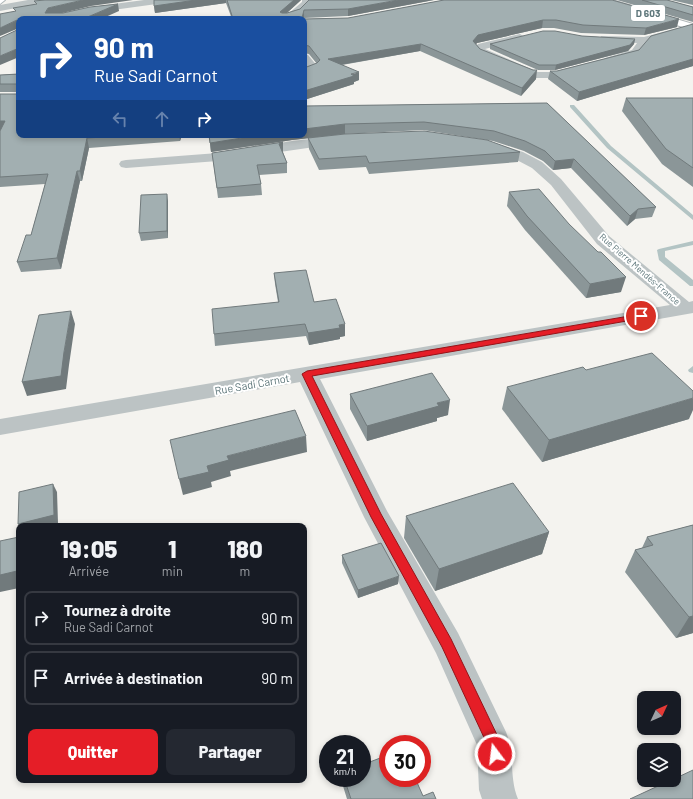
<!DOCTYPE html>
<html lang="fr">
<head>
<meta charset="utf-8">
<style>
	:root { --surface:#171b24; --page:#242831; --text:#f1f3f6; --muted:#9ea1a6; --line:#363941; --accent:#e51e27 }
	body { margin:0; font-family:Barlow,sans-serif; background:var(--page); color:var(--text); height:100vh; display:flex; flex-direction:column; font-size:15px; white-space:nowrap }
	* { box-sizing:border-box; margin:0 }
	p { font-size:13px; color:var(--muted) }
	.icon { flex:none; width:22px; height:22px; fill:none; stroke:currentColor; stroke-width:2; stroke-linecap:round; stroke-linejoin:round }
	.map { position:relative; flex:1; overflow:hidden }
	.sheet { position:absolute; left:16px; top:523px; width:291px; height:260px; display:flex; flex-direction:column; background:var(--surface); border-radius:8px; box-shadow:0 2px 6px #0003 }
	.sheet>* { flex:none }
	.hud { position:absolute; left:16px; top:16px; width:291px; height:122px; border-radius:8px; box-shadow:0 2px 6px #0003; background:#1a4fa0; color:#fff; overflow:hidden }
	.needle { width:26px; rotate:46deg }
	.buttons { position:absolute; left:637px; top:691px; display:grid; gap:8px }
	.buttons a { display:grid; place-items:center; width:44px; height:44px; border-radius:8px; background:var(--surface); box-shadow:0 2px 6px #0003; font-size:20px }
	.speed { position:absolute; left:319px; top:735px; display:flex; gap:8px; font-size:20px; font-weight:700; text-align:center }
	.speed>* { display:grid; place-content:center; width:52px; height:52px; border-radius:50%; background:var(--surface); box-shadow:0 2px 6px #0003; line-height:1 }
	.speed small { font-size:10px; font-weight:400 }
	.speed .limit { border:6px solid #d22; background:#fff; color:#111 }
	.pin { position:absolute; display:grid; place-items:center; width:34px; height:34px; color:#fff; margin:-17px; border:2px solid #fff; border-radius:50%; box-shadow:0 1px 4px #0007 }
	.me { position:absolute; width:44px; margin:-22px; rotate:345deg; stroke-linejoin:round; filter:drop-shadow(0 0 3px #0008) }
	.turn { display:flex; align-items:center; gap:14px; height:84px; padding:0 12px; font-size:18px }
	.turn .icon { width:52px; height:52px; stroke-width:2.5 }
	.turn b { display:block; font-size:28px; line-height:34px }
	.lanes { display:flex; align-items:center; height:38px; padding:0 12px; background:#0003; justify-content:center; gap:20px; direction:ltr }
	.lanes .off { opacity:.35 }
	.eta { display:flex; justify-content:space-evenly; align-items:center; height:68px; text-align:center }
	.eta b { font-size:24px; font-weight:800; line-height:28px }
	.button { display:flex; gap:8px; margin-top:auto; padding:8px 12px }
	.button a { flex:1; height:46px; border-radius:8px; background:var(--accent); color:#fff; font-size:16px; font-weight:800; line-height:46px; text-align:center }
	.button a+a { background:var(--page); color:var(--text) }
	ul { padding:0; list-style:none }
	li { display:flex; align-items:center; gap:12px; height:54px; margin:0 8px 6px; padding:0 4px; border:2px solid var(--line); border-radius:8px }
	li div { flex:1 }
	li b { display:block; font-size:15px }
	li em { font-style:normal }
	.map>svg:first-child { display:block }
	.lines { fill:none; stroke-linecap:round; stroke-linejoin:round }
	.stream { fill:#b3c4c4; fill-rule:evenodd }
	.secondary-casing { stroke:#afb7b9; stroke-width:2 }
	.primary-casing { stroke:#aeb5b7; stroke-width:2 }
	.street { fill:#bcc3c4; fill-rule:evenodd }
	.secondary { fill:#fff; fill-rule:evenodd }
	.primary { fill:#fff; fill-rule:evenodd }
	.wall { fill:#8b9698 }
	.shaded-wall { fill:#717a7c }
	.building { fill:#a2afb1; stroke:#717a7c }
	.route { fill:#e51e27; stroke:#951419 }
	.labels { text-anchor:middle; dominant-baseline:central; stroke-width:4; stroke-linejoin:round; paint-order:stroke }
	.far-street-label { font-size:9px; fill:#5e777b; stroke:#fff }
	.shield { fill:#fff; stroke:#8ea0a3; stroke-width:1 }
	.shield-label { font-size:10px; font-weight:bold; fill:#5e777b }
	.street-label { font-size:11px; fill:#5e777b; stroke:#fff }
</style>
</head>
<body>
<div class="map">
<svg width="693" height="799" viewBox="0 0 693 799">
	<rect width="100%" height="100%" fill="#f4f3ef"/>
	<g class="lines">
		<g class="stream">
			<polygon points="570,105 574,105 611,146 693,215 693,220 607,148 570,107"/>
			<polygon points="693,241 693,245 665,251 665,257 693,280 693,286 690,286 659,260 657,250 659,249"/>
			<polygon points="693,366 693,373 689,372 688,370"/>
		</g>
		<g class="secondary-casing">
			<polygon id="secondary" points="0,0 5,0 0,4"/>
		</g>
		<g class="primary-casing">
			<polygon id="primary" points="598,0 612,0 693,24 693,30 599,2"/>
		</g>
		<g class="street">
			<polygon points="28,0 47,0 43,3 0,11 0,5"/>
			<polygon points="144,0 168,0 164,3 91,13 65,19 48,19 50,17 91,7"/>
			<path d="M 302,0 L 310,0 L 312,2 C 303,14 297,19 282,19 L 302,2 Z"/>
			<polygon points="678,28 682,29 683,31 682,33 648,42 640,54 609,63 604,60 605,58 632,50 637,43 605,41 600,38 601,36 644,37"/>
			<polygon points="520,34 525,37 524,39 485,49 538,72 555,72 578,66 584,69 582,71 555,78 536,78 480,55 474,49 478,44"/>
			<polygon points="304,54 308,55 319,68 317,70 304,75 304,68 306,67 304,64"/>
			<polygon points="337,136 342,137 344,140 342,143 218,161 126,168 121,167 119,164 121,161 126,160 218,153 292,141"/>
			<path d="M 491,142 L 523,152 L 542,162 L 561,179 L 609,236 L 689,302 L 693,301 L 693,313 L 320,379 L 387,511 L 458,633 L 506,732 C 515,755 509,778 518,799 L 482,799 L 479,790 L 477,745 L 436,653 L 364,517 L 300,382 L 0,435 L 0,419 L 670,305 L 597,244 L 551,185 L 532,168 L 513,158 L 486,149 L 484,146 L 486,143 Z"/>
		</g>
		<use href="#secondary" class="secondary"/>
		<use href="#primary" class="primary"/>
	</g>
	<g class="wall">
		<polygon points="154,0 301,0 300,1 287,13 300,9 434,0 348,16 304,18 304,19 232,19 226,3 155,13 154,6"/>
		<polygon points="444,0 677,27 644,35 581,33 554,28 542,28 477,43 476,44 480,49 536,79 521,96 420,51 342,65 359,80 354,82 354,84 304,100 304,68 317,64 309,54 304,53 304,19 348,18"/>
		<polygon points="617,0 667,0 693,7 693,22"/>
		<polygon points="671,0 693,0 693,5"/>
		<polygon points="693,24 693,66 577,101 548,79 550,71 557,71 639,50"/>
		<polygon points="582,36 635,39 634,44 628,51 555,70 538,70 490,49 490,44"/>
		<polygon points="19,74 19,135 182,135 180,141 89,148 82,181 80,181 61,269 21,272 17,262 31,235 45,184 0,187 0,131 17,94 17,92 0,92 0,75"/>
		<polygon points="626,98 693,98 693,187 662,164 622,111"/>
		<polygon points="547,103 656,207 652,217 635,219 627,226 571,168 553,170 543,161 524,151 493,141 423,130 345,134 292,140 211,152 209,135 304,106"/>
		<polygon points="308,138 520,152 518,162 369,174 366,167 319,170 309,149"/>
		<polygon points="283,142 283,152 287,163 287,173 259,175 261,184 262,195 218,198 212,153"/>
		<polygon points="509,192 621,292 586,298 525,230 507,206"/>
		<polygon points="168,201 168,238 141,241 139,233"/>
		<polygon points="274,273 345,336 340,337 340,339 309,345 306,336 215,346 214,334 278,302 275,284"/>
		<polygon points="507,387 689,419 542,462 502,409"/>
		<polygon points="350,394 448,415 437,418 437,421 367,441 350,409"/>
		<polygon points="406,516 549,532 542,554 435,591 404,538"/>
		<polygon points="693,525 693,633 676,638 625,572 635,550 642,548 647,537"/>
		<polygon points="342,555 398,584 358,598 342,563"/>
		<polygon points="343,778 362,778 423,796 436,799 347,799 343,786"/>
	</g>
	<g class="shaded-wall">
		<polygon points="83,0 133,0 91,6 50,16 45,13 48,8"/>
		<polygon points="196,0 226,0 226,3 155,13 154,6"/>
		<polygon points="294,0 301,0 300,1 280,19 280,12"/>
		<polygon points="398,0 434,0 348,16 348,9"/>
		<polygon points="118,4 119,11 101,19 83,19"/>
		<polygon points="304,10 304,19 302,19"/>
		<polygon points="679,19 677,27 644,35 646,28"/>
		<polygon points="17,20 19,28 0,36 0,28"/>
		<polygon points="543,20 542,28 477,43 472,49 473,41 478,35"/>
		<polygon points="635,39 634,44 628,51 555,70 556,65"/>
		<polygon points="421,44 420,51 328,67 328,59"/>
		<polygon points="19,48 19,57 0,65 0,56"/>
		<polygon points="693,59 693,66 577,101 579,92"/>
		<polygon points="537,70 536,79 521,96 522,88"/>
		<polygon points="359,72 359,80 354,82 354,84 304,100 304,91"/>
		<polygon points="0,121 5,121 8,130 0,130"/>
		<polygon points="345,124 345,134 292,140 211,152 210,143 261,135 304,135 304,129"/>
		<polygon points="179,135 182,135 180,141"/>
		<polygon points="87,138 89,148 82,181 80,171"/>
		<polygon points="283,142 283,152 280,153 279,144"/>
		<polygon points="574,159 571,168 553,170 555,161"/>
		<polygon points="77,171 80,181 61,269 57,258"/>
		<polygon points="167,194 168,201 168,238 167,231"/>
		<polygon points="638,209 635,219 627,226 630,216"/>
		<polygon points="626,277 621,292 586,298 590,284"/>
		<polygon points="71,311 75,324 69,365 66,389 27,396 22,382 64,352"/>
		<polygon points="345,324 345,336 340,337 340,339 309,345 308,333 339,325"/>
		<polygon points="693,398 693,410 689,419 542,462 549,440"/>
		<polygon points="450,400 448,415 437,418 437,421 367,441 367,426 437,403"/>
		<polygon points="306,436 307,452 230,471 231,476 211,482 212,487 183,495 179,479 207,466 227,456"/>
		<polygon points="53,484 57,492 58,523 46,526 19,526 18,524"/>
		<polygon points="549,532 542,554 435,591 439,569"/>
		<polygon points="19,547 19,588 0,592 0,575"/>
		<polygon points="399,576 398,584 358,598 358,590"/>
		<polygon points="693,616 693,633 676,638 689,617"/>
	</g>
	<g class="building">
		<polygon points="45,0 83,0 48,8 45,13 63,13 90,7 118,4 83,19 19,19 19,48 0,56 0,38 17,30 17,20 0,28 0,14 16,11 13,8 37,4 34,1"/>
		<polygon points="154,0 196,0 154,6"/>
		<polygon points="227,0 294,0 280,12 282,13 287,13 300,9 309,0 398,0 348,9 304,10 302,18 304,19 233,19"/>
		<polygon points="444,0 612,0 679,19 646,28 583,25 556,20 543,20 478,35 473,41 480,49 533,70 537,70 522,88 421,44 328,59 359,72 351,74 354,76 304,91 304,68 317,63 320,60 309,46 304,45 304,19 348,18"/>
		<polygon points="642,0 667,0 693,7 693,15"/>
		<polygon points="693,24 693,59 579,92 550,71 557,71 639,50 651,36"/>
		<polygon points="543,31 555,31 582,36 635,39 630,45 556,65 539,65 490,44"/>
		<polygon points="19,74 19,135 136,135 87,138 80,171 77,171 57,258 17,262 26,235 31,235 48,174 0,177 0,131 5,121 0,121 0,94 17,94 18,84 0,84 0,75"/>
		<polygon points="626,98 693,98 693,168 666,149"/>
		<polygon points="547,103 656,207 638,209 630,216 574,159 555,161 545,151 525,141 494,131 424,122 345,124 304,129 304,106"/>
		<polygon points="424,131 487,140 520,152 369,163 366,156 319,159 308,138 345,134"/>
		<polygon points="209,135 261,135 210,143"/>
		<polygon points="283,142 279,144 287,163 257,165 261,184 217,188 212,153"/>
		<polygon points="539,189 569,224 598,252 601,252 626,277 590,284 527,216 509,192"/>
		<polygon points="167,194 167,231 139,233 141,195"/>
		<polygon points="306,270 314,302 336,299 345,324 339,325 340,328 308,333 305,324 214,334 212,309 279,302 274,273"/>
		<polygon points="71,311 64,352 61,376 22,382 39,315"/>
		<polygon points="652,353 693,391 693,398 549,440 507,387 583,367 586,370"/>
		<polygon points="432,373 450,400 437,403 439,406 367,426 350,394"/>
		<polygon points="295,410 306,436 227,456 229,460 207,466 209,472 179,479 170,440"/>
		<polygon points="513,483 549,532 439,569 406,516"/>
		<polygon points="53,484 54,515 18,524 19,492"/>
		<polygon points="693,525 693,616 689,617 635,550 653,545 647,537"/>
		<polygon points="19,537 17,571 0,575 0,541"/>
		<polygon points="381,543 399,576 358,590 342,555"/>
		<polygon points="388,755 388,778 415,778 423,796 433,792 436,799 351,799 344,778 362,778 362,765"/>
		<polygon points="693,770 693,799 630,799 671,780 674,780 674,779"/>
	</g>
	<polygon class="route" points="641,314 645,316 644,318 312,376 381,514 451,639 499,739 502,754 500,759 495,761 490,759 487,744 442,647 371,517 302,374 307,371"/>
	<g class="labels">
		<g class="far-street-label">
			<text transform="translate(640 269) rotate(41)">Rue Pierre Mendès-France</text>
		</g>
		<rect class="shield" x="631" y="5" width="34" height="16" rx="3"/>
		<g class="shield-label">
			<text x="648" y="13">D 603</text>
		</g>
		<g class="street-label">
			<text transform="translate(252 384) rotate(-10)">Rue Sadi Carnot</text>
		</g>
	</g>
</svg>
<div class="buttons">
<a><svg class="needle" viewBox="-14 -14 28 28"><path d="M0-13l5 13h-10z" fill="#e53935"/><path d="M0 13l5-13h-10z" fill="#9ea1a6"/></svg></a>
<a><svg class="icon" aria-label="layers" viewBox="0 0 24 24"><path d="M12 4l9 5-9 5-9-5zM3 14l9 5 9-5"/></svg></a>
</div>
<div class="speed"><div>21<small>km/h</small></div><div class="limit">30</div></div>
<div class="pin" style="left:641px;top:316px;background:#d93025"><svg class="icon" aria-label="arrive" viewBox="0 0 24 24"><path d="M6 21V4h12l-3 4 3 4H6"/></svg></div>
<svg class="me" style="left:495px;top:754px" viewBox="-20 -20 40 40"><circle r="17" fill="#e51e27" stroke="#fff" stroke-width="3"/><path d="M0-11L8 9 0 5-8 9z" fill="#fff"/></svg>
<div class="hud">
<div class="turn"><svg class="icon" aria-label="right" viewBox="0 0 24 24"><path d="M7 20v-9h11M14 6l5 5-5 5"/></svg><div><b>90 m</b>Rue Sadi Carnot</div></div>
<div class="lanes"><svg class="icon off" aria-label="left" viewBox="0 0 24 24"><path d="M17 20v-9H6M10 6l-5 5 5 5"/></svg><svg class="icon off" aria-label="ahead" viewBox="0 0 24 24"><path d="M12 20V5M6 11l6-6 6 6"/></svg><svg class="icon" aria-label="right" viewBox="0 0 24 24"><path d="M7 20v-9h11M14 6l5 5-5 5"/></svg></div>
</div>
<section class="sheet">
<div class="eta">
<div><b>19:05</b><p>Arrivée</p></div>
<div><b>1</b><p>min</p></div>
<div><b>180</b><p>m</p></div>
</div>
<ul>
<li><svg class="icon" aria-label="right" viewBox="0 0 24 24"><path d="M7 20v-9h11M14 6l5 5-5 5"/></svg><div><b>Tournez à droite</b><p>Rue Sadi Carnot</p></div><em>90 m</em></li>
<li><svg class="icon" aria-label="arrive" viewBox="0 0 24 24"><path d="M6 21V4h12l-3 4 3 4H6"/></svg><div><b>Arrivée à destination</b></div><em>90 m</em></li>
</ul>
<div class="button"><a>Quitter</a><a>Partager</a></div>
</section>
</div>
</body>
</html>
